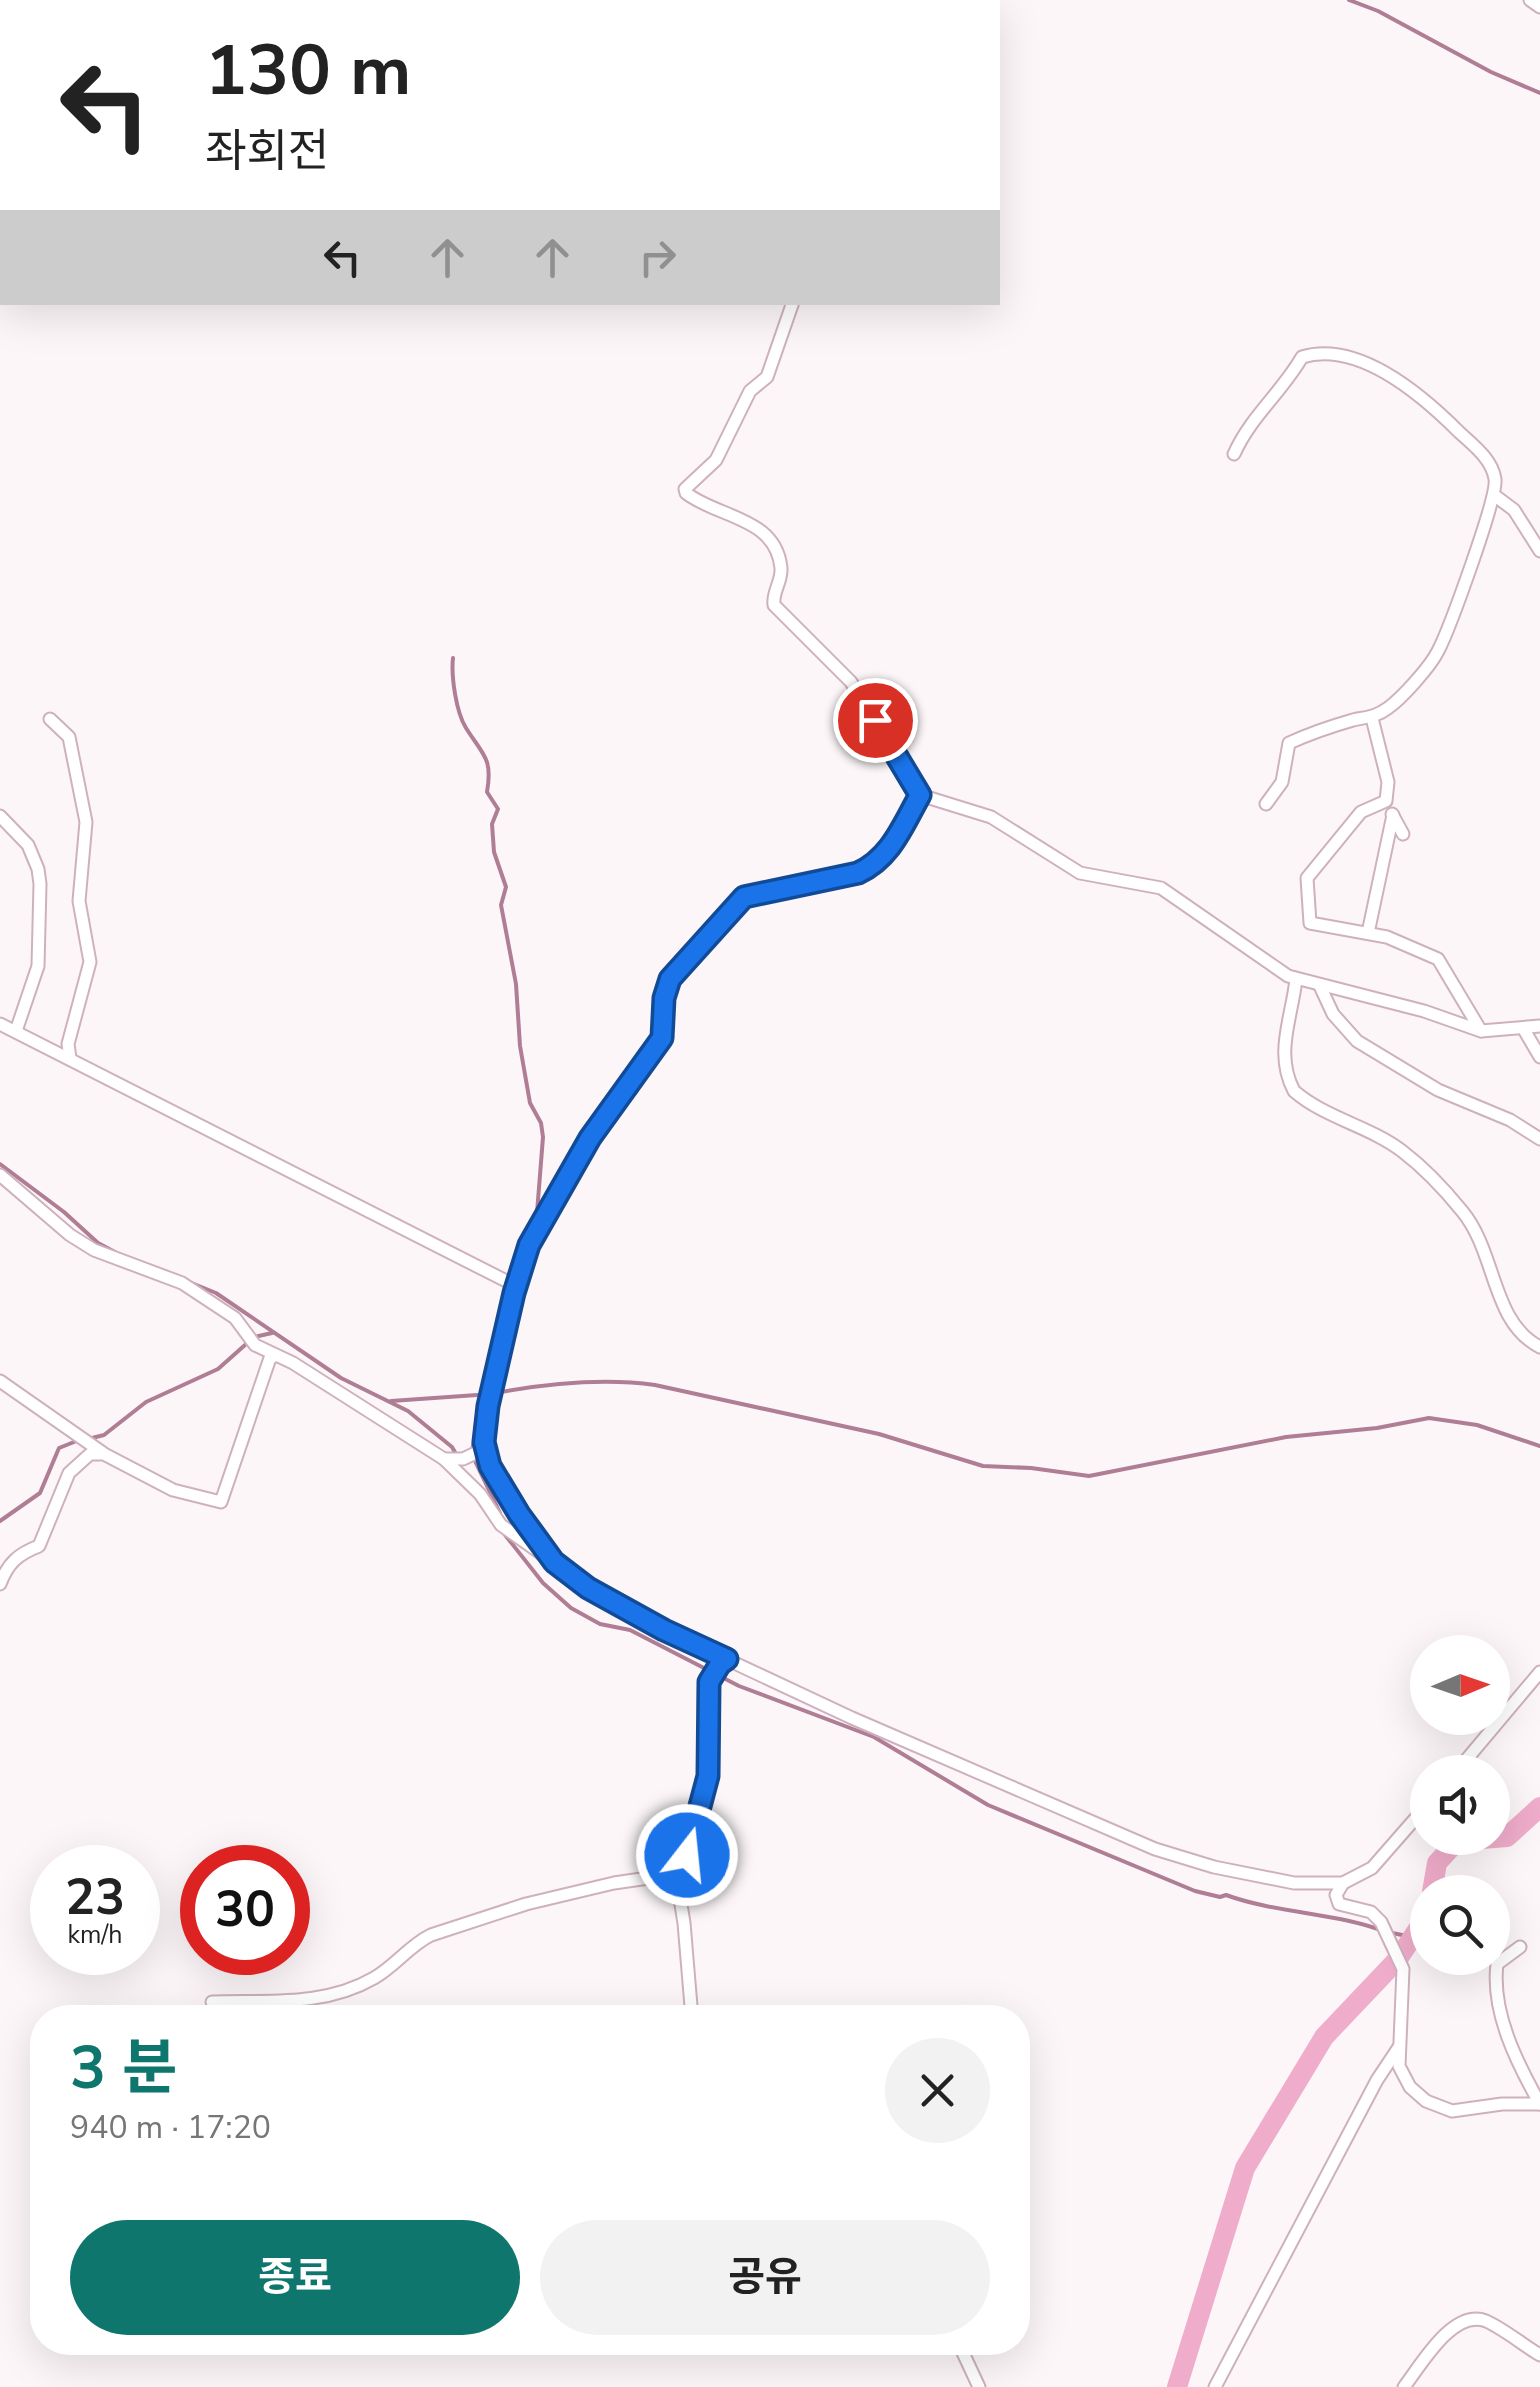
<!DOCTYPE html>
<html lang="ko">
<head>
<meta charset="utf-8">
<style>
	:root { --surface:#fff; --page:#f2f2f2; --text:#222; --muted:#767676; --accent:#0f766e }
	body { margin:0; font-family:"Nunito Sans","Noto Sans KR",sans-serif; background:var(--page); color:var(--text); height:100vh; display:flex; flex-direction:column; font-size:38px; white-space:nowrap }
	* { box-sizing:border-box; margin:0 }
	p { font-size:32px; color:var(--muted) }
	.icon { flex:none; width:55px; height:55px; fill:none; stroke:currentColor; stroke-width:2; stroke-linecap:round; stroke-linejoin:round }
	.map { position:relative; flex:1; overflow:hidden }
	.drawer { position:absolute; left:30px; top:2005px; width:1000px; height:350px; display:flex; flex-direction:column; background:var(--surface); border-radius:40px; box-shadow:0 10px 40px #0002 }
	.drawer>* { flex:none }
	.banner { position:absolute; left:0px; top:0px; width:1000px; height:305px; box-shadow:0 10px 40px #0002; background:#fff; color:var(--text); overflow:hidden }
	.needle { width:65px; rotate:88deg }
	.buttons { position:absolute; left:1410px; top:1635px; display:grid; gap:20px }
	.buttons a { display:grid; place-items:center; width:100px; height:100px; border-radius:50%; background:var(--surface); box-shadow:0 10px 40px #0002; font-size:50px }
	.speed { position:absolute; left:30px; top:1845px; display:flex; gap:20px; font-size:50px; font-weight:700; text-align:center }
	.speed>* { display:grid; place-content:center; width:130px; height:130px; border-radius:50%; background:var(--surface); box-shadow:0 10px 40px #0002; line-height:1 }
	.speed small { font-size:25px; font-weight:400 }
	.speed .limit { border:15px solid #d22; background:#fff; color:#111 }
	.pin { position:absolute; display:grid; place-items:center; width:85px; height:85px; color:#fff; margin:-42px; border:5px solid #fff; border-radius:50%; box-shadow:0 2px 10px #0007 }
	.me { position:absolute; width:110px; margin:-55px; rotate:16deg; stroke-linejoin:round; filter:drop-shadow(0 0 8px #0008) }
	.turn { display:flex; align-items:center; gap:35px; height:210px; padding:0 40px; font-size:45px }
	.turn .icon { width:130px; height:130px; stroke-width:2.5 }
	.turn b { display:block; font-size:70px; line-height:85px }
	.lanes { display:flex; align-items:center; height:95px; padding:0 40px; background:#0003; justify-content:center; gap:50px; direction:ltr }
	.lanes .off { opacity:.35 }
	.round { display:grid; place-items:center; flex:none; width:105px; height:105px; border-radius:52px; background:var(--page) }
	.headline { display:flex; align-items:center; justify-content:space-between; height:170px; padding:0 40px }
	h1 { font-size:60px; font-weight:700; line-height:75px; color:var(--accent) }
	.action { display:flex; gap:20px; margin-top:auto; padding:20px 40px }
	.action a { flex:1; height:115px; border-radius:60px; background:var(--accent); color:#fff; font-size:40px; font-weight:700; line-height:115px; text-align:center }
	.action a+a { background:var(--page); color:var(--text) }
	.map>svg:first-child { display:block }
	.lines { fill:none; stroke-linecap:round; stroke-linejoin:round }
	.stream { stroke:#b07e94; stroke-width:4 }
	.river { stroke:#f0adcb; stroke-width:20 }
	.minor-casing { stroke:#cfb1be; stroke-width:15 }
	.minor { stroke:#fff; stroke-width:11 }
	.route-casing { stroke:#114b97; stroke-width:25 }
	.route { stroke:#1a73e8; stroke-width:18 }
</style>
</head>
<body>
<div class="map">
<svg width="1540" height="2387" viewBox="0 0 1540 2387">
	<rect width="100%" height="100%" fill="#fcf6f8"/>
	<g class="lines">
		<g class="stream">
			<polyline points="1349,0 1378,11 1491,72 1540,93"/>
			<polyline points="240,2 242,0"/>
			<path d="M 453,658 C 451,676 456,712 466,728 C 483,755 493,758 487,792 L 498,809 L 492,824 L 494,852 L 506,887 L 501,905 L 516,984 L 520,1046 L 530,1103 L 541,1123 L 543,1137 L 537,1213 L 524,1235 L 512,1278"/>
			<polyline points="0,1164 64,1212 98,1243 115,1252"/>
			<polyline points="189,1282 216,1293 341,1378 408,1411 452,1447 456,1454"/>
			<polyline points="502,1323 508,1288"/>
			<path d="M 501,1392 C 552,1383 604,1378 655,1385 L 879,1434 L 983,1466 L 1031,1468 L 1089,1476 L 1286,1437 L 1377,1428 L 1429,1418 L 1477,1425 L 1540,1446"/>
			<polyline points="391,1401 477,1395"/>
			<polyline points="88,1439 104,1435 146,1402 218,1369 254,1337 272,1333"/>
			<polyline points="472,1450 497,1342"/>
			<polyline points="474,1459 500,1513"/>
			<polyline points="0,1521 40,1493 59,1448 79,1440"/>
			<path d="M 502,1531 L 543,1583 L 571,1608 L 600,1624 L 630,1630 L 739,1686 L 874,1737 L 988,1805 L 1195,1891 L 1220,1897 L 1226,1895 C 1276,1913 1328,1912 1378,1929"/>
			<polyline points="1387,1932 1412,1937"/>
		</g>
		<g class="river">
			<polyline points="1432,1892 1437,1863 1457,1841 1507,1837 1540,1807"/>
			<polyline points="1177,2387 1245,2168 1324,2037 1398,1959 1428,1914"/>
		</g>
		<g class="minor-casing">
			<g id="minor">
				<polyline points="1530,0 1540,7"/>
				<polyline points="790,2 793,0"/>
				<path d="M 793,302 L 767,377 L 750,391 L 716,460 L 685,489 L 686,493 C 718,518 776,517 781,568 C 782,582 772,592 774,605 L 851,682 L 920,795 L 991,817 L 1080,873 L 1161,888 L 1288,976 L 1424,1011 L 1481,1031 L 1540,1026"/>
				<path d="M 1234,454 C 1251,416 1282,392 1302,357 C 1358,340 1422,395 1459,432 C 1473,445 1492,459 1495,479 C 1498,497 1449,630 1438,651 C 1430,667 1402,698 1388,708 C 1376,717 1367,717 1353,720 C 1332,726 1309,734 1289,743 L 1282,782 L 1266,804"/>
				<polyline points="1494,495 1514,510 1540,551"/>
				<polyline points="1372,718 1388,782 1386,801 1361,812 1307,878 1310,923 1387,937 1438,959 1481,1031"/>
				<polyline points="50,719 69,737 86,822 79,901 90,962 68,1044 70,1058"/>
				<path d="M 920,795 C 903,825 891,858 858,873 L 745,897 L 670,979 L 665,998 L 662,1038 L 590,1138 L 529,1245 L 502,1342 L 485,1429 L 484,1449 L 495,1476 L 555,1562 L 588,1588 L 664,1630 L 852,1718 L 1155,1849 L 1214,1867 L 1294,1883 L 1343,1883 L 1372,1868 L 1428,1804"/>
				<polyline points="1392,814 1403,834"/>
				<polyline points="0,816 28,845 38,869 40,884 38,966 16,1031"/>
				<polyline points="1368,933 1393,815"/>
				<path d="M 1296,979 C 1292,1018 1274,1053 1294,1091 C 1325,1118 1369,1126 1402,1151 C 1423,1167 1445,1190 1462,1211 C 1497,1253 1491,1322 1540,1347"/>
				<polyline points="1320,986 1333,1014 1357,1041 1438,1090 1510,1120 1540,1139"/>
				<polyline points="0,1024 516,1286"/>
				<polyline points="1523,1028 1540,1057"/>
				<polyline points="0,1175 70,1235 94,1250 182,1283 235,1318 255,1345 293,1363 444,1459 480,1494 501,1525 546,1557"/>
				<polyline points="0,1381 103,1453"/>
				<polyline points="444,1459 463,1459 484,1449"/>
				<path d="M 0,1584 C 8,1563 18,1554 39,1546 L 69,1473 L 90,1454 L 104,1454 L 173,1490 L 221,1502 L 270,1358 L 275,1356"/>
				<polyline points="1456,1772 1540,1672"/>
				<polyline points="676,1874 684,1923 692,2018"/>
				<polyline points="1343,1883 1336,1895 1339,1904 1371,1912 1381,1922 1403,1969 1399,2066 1410,2087 1426,2101 1452,2111 1502,2104 1540,2104"/>
				<path d="M 1520,1947 L 1497,1964 C 1491,2012 1517,2063 1540,2104"/>
				<path d="M 212,2002 C 268,2000 324,2007 374,1978 C 395,1966 410,1945 431,1935 L 526,1904 L 614,1883 L 676,1874 L 687,1855 L 707,1776 L 709,1682 L 720,1664 L 727,1659"/>
				<polyline points="958,2342 979,2387"/>
				<polyline points="1215,2387 1377,2080 1399,2047"/>
				<path d="M 1404,2387 C 1421,2365 1453,2308 1486,2321 C 1504,2329 1523,2345 1540,2355"/>
			</g>
		</g>
		<use href="#minor" class="minor"/>
	</g>
	<g class="lines">
		<g class="route-casing">
			<path id="route" d="M 687,1855 L 708,1776 L 709,1682 L 720,1664 L 727,1659 L 664,1630 L 588,1588 L 554,1562 L 519,1514 L 490,1466 L 484,1442 L 488,1406 L 514,1293 L 529,1245 L 590,1138 L 662,1038 L 664,998 L 670,979 L 744,897 L 858,873 C 891,858 903,825 920,795 L 875,720"/>
		</g>
		<use href="#route" class="route"/>
	</g>
</svg>
<div class="buttons">
<a><svg class="needle" viewBox="-14 -14 28 28"><path d="M0-13l5 13h-10z" fill="#e53935"/><path d="M0 13l5-13h-10z" fill="#767676"/></svg></a>
<a><svg class="icon" aria-label="sound" viewBox="0 0 24 24"><path d="M4 9h4l5-4v14l-5-4H4zM17 9q2 3 0 6"/></svg></a>
<a><svg class="icon" aria-label="search" viewBox="0 0 24 24"><circle cx="10" cy="10" r="6"/><path d="M15 15l6 6"/></svg></a>
</div>
<div class="speed"><div>23<small>km/h</small></div><div class="limit">30</div></div>
<div class="pin" style="left:875px;top:720px;background:#d93025"><svg class="icon" aria-label="arrive" viewBox="0 0 24 24"><path d="M6 21V4h12l-3 4 3 4H6"/></svg></div>
<svg class="me" style="left:687px;top:1855px" viewBox="-20 -20 40 40"><circle r="17" fill="#1a73e8" stroke="#fff" stroke-width="3"/><path d="M0-11L8 9 0 5-8 9z" fill="#fff"/></svg>
<div class="banner">
<div class="turn"><svg class="icon" aria-label="left" viewBox="0 0 24 24"><path d="M17 20v-9H6M10 6l-5 5 5 5"/></svg><div><b>130 m</b>좌회전</div></div>
<div class="lanes"><svg class="icon" aria-label="left" viewBox="0 0 24 24"><path d="M17 20v-9H6M10 6l-5 5 5 5"/></svg><svg class="icon off" aria-label="ahead" viewBox="0 0 24 24"><path d="M12 20V5M6 11l6-6 6 6"/></svg><svg class="icon off" aria-label="ahead" viewBox="0 0 24 24"><path d="M12 20V5M6 11l6-6 6 6"/></svg><svg class="icon off" aria-label="right" viewBox="0 0 24 24"><path d="M7 20v-9h11M14 6l5 5-5 5"/></svg></div>
</div>
<section class="drawer">
<div class="headline"><div><h1>3 분</h1><p>940 m · 17:20</p></div><a class="round"><svg class="icon" aria-label="close" viewBox="0 0 24 24"><path d="M6 6l12 12M18 6L6 18"/></svg></a></div>
<div class="action"><a>종료</a><a>공유</a></div>
</section>
</div>
</body>
</html>
